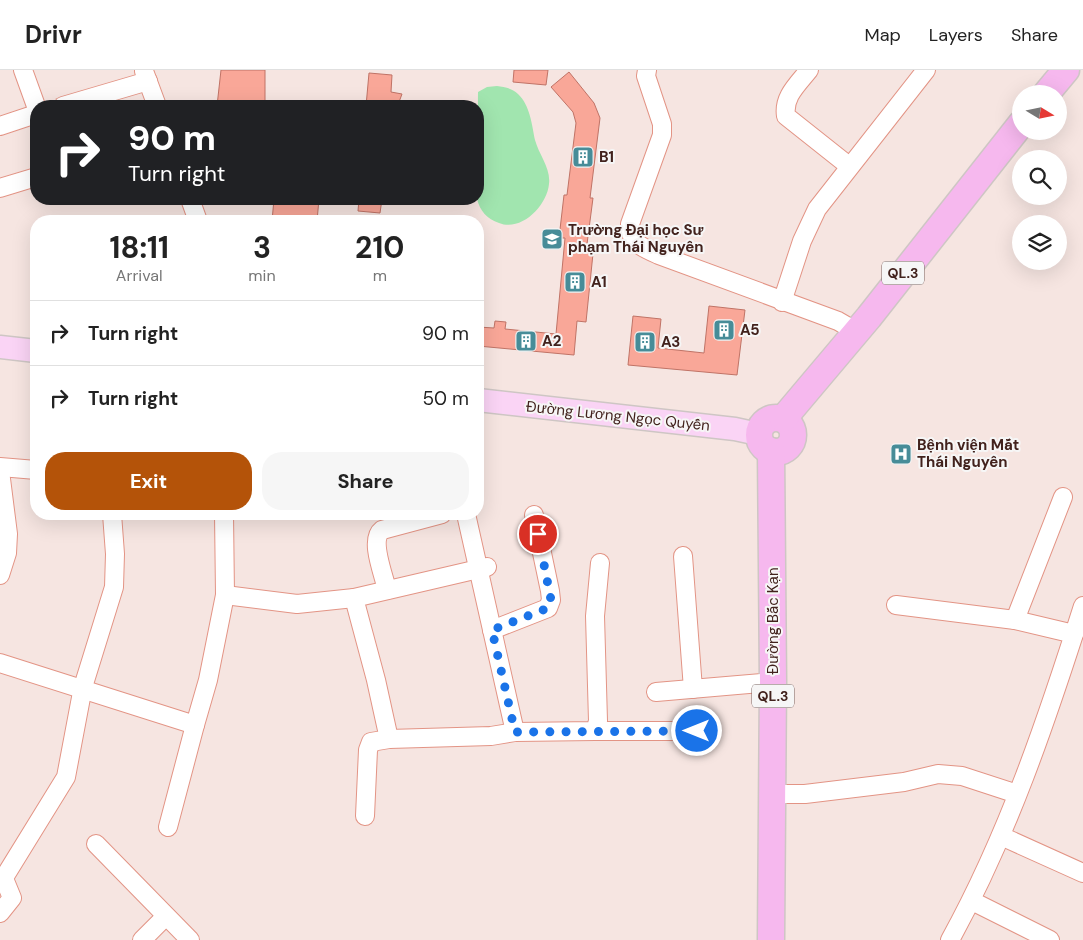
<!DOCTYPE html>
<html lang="en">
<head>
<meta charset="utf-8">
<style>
	:root { --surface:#fff; --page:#f6f6f6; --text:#222; --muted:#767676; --line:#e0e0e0; --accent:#b45309 }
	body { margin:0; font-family:"DM Sans",sans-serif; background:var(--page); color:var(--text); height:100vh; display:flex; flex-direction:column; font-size:19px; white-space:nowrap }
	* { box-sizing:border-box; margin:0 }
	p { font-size:16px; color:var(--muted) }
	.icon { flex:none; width:28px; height:28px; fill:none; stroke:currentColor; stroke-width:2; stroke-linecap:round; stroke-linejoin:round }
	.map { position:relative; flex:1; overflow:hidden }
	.details { position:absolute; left:30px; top:145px; width:454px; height:305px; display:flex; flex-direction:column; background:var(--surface); border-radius:20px; box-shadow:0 5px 20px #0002 }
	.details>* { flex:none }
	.hud { position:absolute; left:30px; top:30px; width:454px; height:105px; border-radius:20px; box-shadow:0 5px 20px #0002; background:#202124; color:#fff; overflow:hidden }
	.needle { width:32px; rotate:100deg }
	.buttons { position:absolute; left:1012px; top:15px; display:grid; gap:10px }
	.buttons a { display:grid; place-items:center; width:55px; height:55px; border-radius:50%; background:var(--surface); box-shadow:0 5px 20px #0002; font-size:25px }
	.pin { position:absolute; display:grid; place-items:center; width:42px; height:42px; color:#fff; margin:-21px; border:2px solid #fff; border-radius:50%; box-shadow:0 1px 5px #0007 }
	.me { position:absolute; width:55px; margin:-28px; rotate:270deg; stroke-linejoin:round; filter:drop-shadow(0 0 4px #0008) }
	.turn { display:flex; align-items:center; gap:18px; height:105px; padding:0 15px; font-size:22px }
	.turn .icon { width:65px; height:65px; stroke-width:2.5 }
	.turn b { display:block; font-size:35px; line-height:42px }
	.eta { display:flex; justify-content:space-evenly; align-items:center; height:85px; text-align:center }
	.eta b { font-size:30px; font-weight:700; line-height:35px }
	.button { display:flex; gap:10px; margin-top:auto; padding:10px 15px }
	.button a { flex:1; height:58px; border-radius:20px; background:var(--accent); color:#fff; font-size:20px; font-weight:700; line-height:58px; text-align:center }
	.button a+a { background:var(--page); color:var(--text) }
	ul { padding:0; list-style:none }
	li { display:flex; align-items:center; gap:15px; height:65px; padding:0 15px; border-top:1px solid var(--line) }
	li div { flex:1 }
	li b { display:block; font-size:19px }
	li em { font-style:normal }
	header { display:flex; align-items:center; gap:30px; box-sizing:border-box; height:70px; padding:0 25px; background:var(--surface); border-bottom:1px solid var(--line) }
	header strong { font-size:24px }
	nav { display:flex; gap:28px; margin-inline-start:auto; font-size:18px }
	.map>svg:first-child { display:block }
	.water { fill:#a1e5af }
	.building { fill:#f9a798; stroke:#c07366 }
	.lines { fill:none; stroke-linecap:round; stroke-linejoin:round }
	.minor-casing { stroke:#e39485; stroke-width:20 }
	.major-casing { stroke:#cec6c4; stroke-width:25 }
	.highway-casing { stroke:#cec6c4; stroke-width:29 }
	.minor { stroke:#fff; stroke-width:18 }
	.major { stroke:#fad4f5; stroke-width:22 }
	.highway { stroke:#f6b8ee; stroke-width:26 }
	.route { stroke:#1a73e8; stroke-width:9; stroke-dasharray:0 16.2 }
	.labels { text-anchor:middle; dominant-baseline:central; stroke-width:4; stroke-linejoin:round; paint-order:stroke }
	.shield { fill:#f6f6f6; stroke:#78625e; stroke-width:1 }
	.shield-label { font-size:14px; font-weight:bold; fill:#42221d }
	.poi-label { font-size:15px; font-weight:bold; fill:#42221d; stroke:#f6f6f6; text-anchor:start }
	.street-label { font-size:15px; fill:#42221d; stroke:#f6f6f6 }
</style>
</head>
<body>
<header>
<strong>Drivr</strong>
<nav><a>Map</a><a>Layers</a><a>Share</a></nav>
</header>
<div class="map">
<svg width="1083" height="870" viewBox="0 0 1083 870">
	<rect width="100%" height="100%" fill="#f6e5e1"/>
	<path class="water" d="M 497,16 C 504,17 512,18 518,24 C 530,35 532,55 535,70 C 539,85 551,98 549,114 C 547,136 521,162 499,153 C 487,149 480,141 477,129 L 478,22 L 487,17 Z"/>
	<g class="building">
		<polygon points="221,0 265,0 265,36 217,36"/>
		<polygon points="514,0 548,0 546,15 513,12"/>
		<polygon points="569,2 594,33 600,48 590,128 593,128 587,174 594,174 586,252 577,251 574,285 478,276 478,257 494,258 495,251 506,252 505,259 556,264 565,168 559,168 564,125 567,125 576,53 573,42 551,17"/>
		<polygon points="369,3 392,5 391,22 402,24 399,32 390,34 390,36 366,36"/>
		<polygon points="274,129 319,129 317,151 272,151"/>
		<polygon points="359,129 382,129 380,143 358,141"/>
		<polygon points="709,236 745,240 737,305 628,295 633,246 661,249 658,278 704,283"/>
	</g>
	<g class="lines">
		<g class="minor-casing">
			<g id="minor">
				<polyline points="23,0 36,36"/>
				<path d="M 647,0 L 646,6 L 662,54 L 662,65 L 630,154 C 629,173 643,178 659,185 L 838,251 L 857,262"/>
				<path d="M 809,0 C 797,15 783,27 786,46 L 849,96"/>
				<polyline points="144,1 157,36"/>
				<polyline points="63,36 148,11"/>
				<polyline points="0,56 36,44"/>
				<polyline points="0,118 36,107"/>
				<polyline points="190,129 198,151"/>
				<polyline points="782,232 802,171 817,139 926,0"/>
				<polyline points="0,397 36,400"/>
				<polyline points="0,401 8,464 7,483 0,505"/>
				<polyline points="466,444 515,662"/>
				<polyline points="683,486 693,619"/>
				<path d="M 387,520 C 384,505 369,470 382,460 L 442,444"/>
				<polyline points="225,525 297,534 354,528 487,497"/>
				<polyline points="354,528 376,610 389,669 371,672 368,680 365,746"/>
				<polyline points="896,535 1015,550 1074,564"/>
				<polyline points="1015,550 1063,427"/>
				<polyline points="492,560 548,538 551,530 550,521 534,445"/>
				<polyline points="0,593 195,655 208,610 225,525 224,444"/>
				<polyline points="656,622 773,612"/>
				<polyline points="595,661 697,661"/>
				<polyline points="389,669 491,666 515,662 595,661 598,651 595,546 600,493"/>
				<polyline points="772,724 805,724 904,712 938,704 962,706 1017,724"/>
				<polyline points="168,757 195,655"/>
				<polyline points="1001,766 1083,803"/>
				<polyline points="96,774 190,870"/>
				<polyline points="972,831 1050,870"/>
				<polyline points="0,843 12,828 5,811 5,806 66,707 83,617 114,517 115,484 112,444"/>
				<polyline points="142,870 165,847"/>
				<path d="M 950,870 C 1008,765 1047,649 1083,536"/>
			</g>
		</g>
		<g class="major-casing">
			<g id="major">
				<polyline points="0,277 36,281"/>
				<polyline points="478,330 735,359 758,364"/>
			</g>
		</g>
		<g class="highway-casing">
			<g id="highway">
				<polyline points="1046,24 1066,0"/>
				<circle cx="776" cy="365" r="17"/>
				<polyline points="783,349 869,247 1021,54"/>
				<polyline points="771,381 773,612 771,870"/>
			</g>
		</g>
		<use href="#minor" class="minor"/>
		<use href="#major" class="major"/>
		<use href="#highway" class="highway"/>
	</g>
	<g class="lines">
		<polyline class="route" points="538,464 551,530 548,538 492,560 515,662 697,661"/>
	</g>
	<defs>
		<g id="building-square" transform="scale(1.125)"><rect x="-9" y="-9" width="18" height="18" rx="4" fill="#478c98" stroke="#f6f6f6"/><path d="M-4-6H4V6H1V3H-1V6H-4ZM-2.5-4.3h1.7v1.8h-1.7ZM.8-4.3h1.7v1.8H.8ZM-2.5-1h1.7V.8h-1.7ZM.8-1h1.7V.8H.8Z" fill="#fff"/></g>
		<g id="university-square" transform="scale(1.125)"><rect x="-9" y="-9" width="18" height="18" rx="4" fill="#478c98" stroke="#f6f6f6"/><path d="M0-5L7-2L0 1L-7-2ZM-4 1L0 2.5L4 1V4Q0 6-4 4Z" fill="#fff"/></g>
		<g id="hospital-square" transform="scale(1.125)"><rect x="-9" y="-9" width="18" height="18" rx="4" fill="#478c98" stroke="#f6f6f6"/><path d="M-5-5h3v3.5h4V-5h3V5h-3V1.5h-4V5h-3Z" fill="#fff"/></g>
	</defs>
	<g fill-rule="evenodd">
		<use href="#building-square" x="583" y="87"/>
		<use href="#university-square" x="552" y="169"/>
		<use href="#building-square" x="575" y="212"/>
		<use href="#building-square" x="724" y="260"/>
		<use href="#building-square" x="526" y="271"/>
		<use href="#building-square" x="645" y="272"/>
		<use href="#hospital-square" x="901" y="384"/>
	</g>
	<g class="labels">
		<g class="shield">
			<rect x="882" y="191.5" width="42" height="23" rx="4"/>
			<rect x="752" y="614.5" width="42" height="23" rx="4"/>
		</g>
		<g class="shield-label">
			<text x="903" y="203">QL.3</text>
			<text x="773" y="626">QL.3</text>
		</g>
		<g class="poi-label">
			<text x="599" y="87">B1</text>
			<text x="568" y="160">Trường Đại học Sư<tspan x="568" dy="17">phạm Thái Nguyên</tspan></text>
			<text x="591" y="212">A1</text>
			<text x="740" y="260">A5</text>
			<text x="542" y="271">A2</text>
			<text x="661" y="272">A3</text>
			<text x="917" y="375">Bệnh viện Mắt<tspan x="917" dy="17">Thái Nguyên</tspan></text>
		</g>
		<g class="street-label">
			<text transform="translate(618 346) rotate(6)">Đường Lương Ngọc Quyến</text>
			<text transform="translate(773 551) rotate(-90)">Đường Bắc Kạn</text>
		</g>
	</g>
</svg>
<div class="buttons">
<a><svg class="needle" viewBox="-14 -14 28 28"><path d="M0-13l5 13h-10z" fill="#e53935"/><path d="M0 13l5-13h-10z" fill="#767676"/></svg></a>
<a><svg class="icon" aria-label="search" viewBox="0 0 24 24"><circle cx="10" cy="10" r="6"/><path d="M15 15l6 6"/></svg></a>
<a><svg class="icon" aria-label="layers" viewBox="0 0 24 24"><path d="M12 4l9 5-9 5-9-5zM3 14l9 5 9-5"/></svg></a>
</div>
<div class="pin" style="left:538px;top:464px;background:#d93025"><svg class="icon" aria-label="arrive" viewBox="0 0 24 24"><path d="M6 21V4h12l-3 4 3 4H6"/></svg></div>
<svg class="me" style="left:697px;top:661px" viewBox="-20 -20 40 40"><circle r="17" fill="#1a73e8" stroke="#fff" stroke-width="3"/><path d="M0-11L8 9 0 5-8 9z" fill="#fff"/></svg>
<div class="hud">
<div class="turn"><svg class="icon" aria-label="right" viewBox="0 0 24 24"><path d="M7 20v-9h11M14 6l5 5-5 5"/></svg><div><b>90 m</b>Turn right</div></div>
</div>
<section class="details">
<div class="eta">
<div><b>18:11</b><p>Arrival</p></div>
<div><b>3</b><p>min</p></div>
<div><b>210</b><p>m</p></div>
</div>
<ul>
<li><svg class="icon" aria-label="right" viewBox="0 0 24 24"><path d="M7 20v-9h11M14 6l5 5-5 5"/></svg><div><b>Turn right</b></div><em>90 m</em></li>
<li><svg class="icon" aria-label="right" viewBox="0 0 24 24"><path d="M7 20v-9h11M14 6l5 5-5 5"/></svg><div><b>Turn right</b></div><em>50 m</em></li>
</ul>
<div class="button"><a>Exit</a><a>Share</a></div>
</section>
</div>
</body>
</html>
